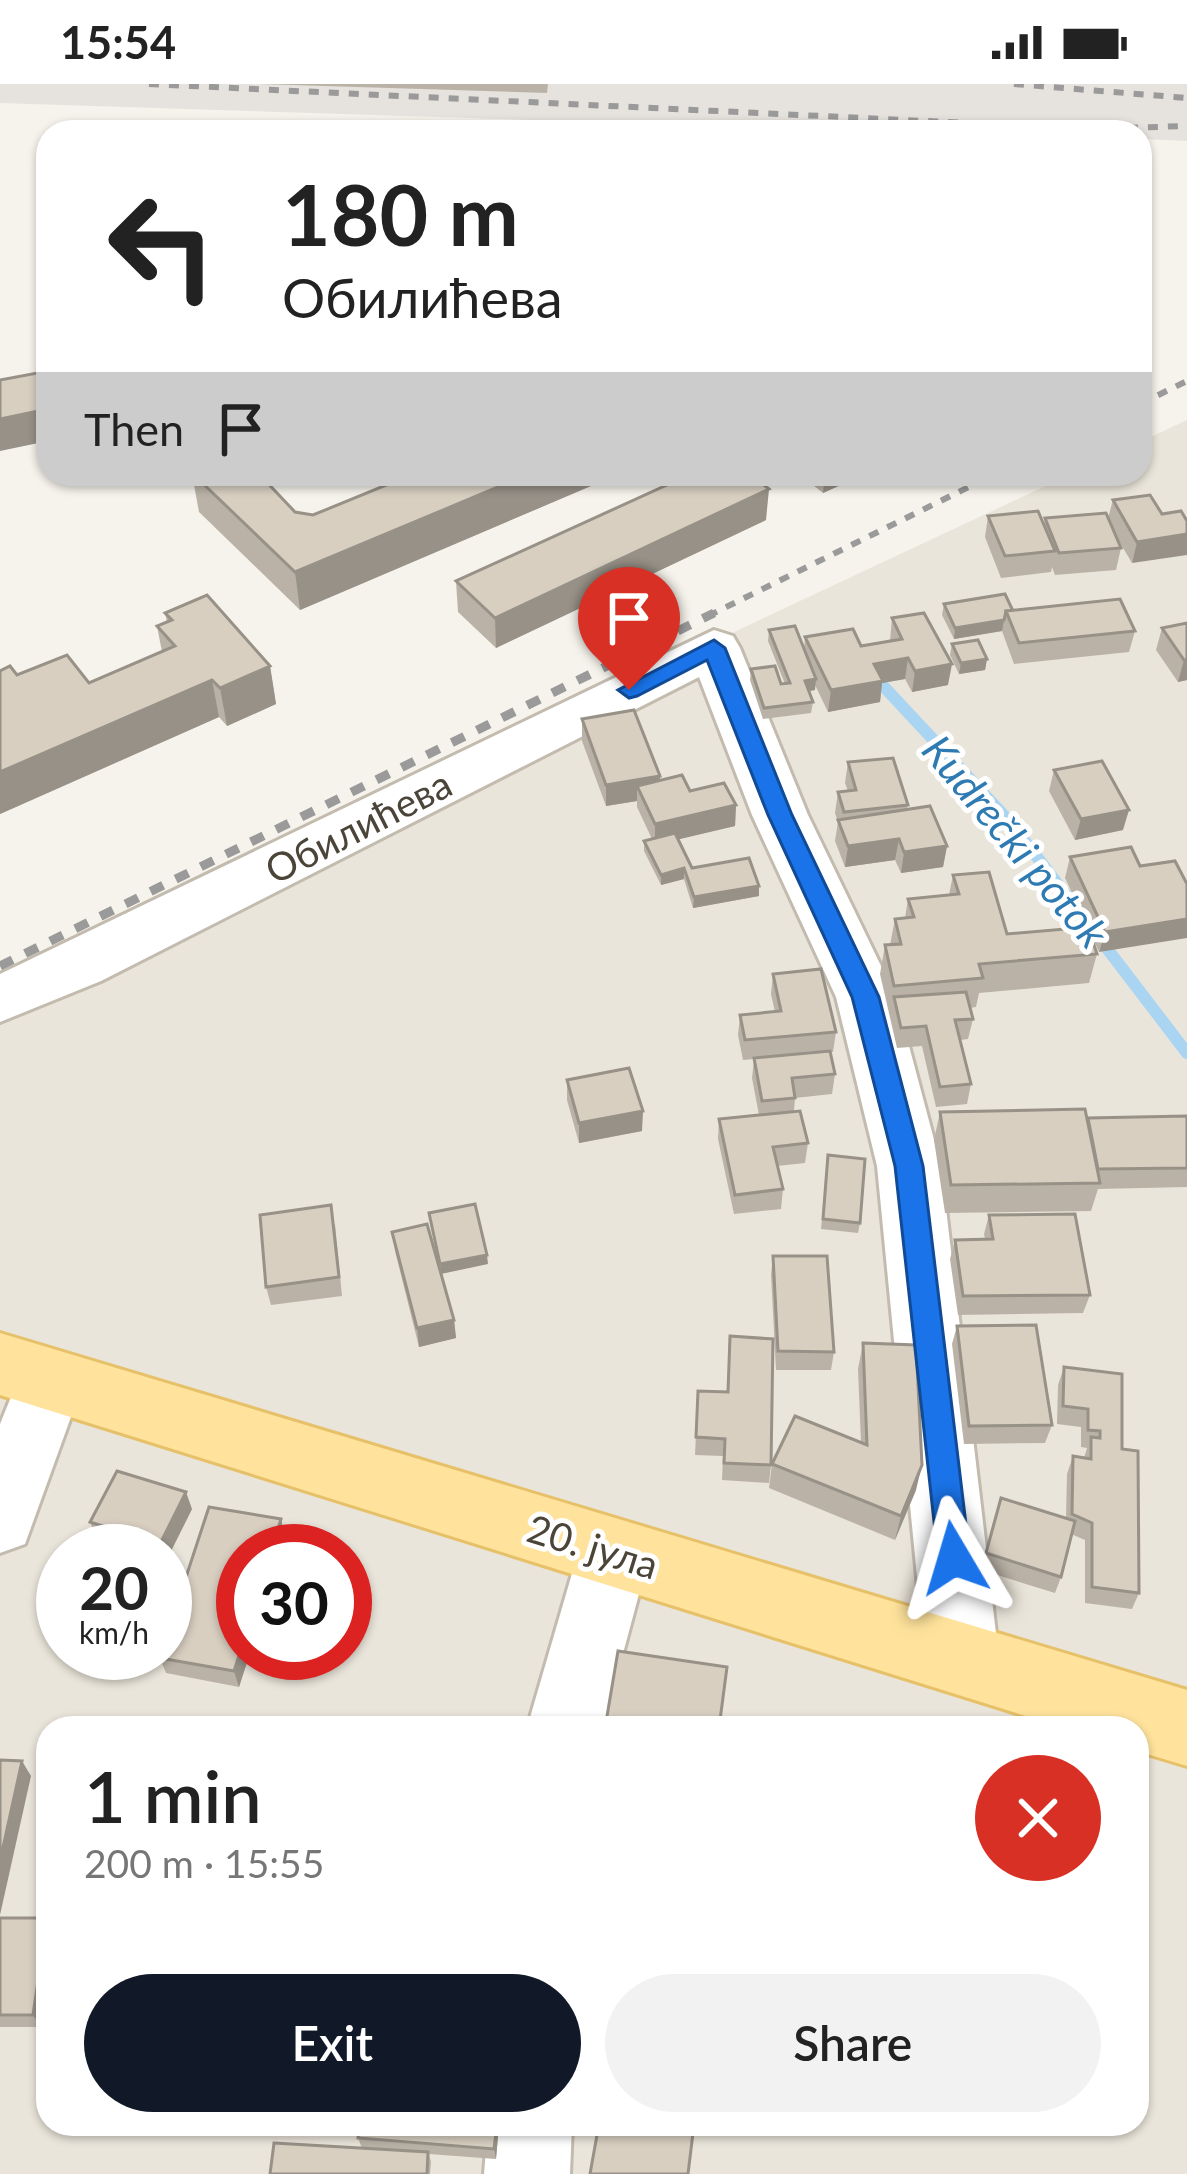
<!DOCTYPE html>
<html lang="en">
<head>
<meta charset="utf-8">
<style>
	:root { --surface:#fff; --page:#f2f2f2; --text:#222; --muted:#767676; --accent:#111827 }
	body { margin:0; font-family:Lato,sans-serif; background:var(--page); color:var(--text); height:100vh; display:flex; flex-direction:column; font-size:45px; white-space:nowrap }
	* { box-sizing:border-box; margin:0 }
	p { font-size:39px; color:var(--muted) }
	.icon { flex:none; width:66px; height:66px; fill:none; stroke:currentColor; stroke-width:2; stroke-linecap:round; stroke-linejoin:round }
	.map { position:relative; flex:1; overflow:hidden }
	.sheet { position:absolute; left:36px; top:1632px; width:1113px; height:420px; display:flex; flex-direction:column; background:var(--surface); border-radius:36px; box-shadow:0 3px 9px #0004 }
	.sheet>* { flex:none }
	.hud { position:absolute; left:36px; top:36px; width:1116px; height:366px; border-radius:36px; box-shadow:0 3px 9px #0004; background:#fff; color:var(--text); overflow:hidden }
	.speed { position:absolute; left:36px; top:1440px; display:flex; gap:24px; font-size:60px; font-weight:700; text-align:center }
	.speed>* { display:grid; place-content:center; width:156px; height:156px; border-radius:50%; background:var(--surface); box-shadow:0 3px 9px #0004; line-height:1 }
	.speed small { font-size:30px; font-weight:400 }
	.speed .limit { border:18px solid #d22; background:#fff; color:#111 }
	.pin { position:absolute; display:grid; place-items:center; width:102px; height:102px; color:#fff; margin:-123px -51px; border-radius:50% 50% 50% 0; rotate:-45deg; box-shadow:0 0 12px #0007 }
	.pin .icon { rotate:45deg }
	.me { position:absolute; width:132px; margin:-66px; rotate:353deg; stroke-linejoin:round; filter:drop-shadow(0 0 9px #0008) }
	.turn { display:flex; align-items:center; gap:42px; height:252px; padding:0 48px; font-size:54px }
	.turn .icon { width:156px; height:156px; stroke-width:2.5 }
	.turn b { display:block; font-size:84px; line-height:102px }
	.then { display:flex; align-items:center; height:114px; padding:0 48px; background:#0003; gap:24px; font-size:45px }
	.round { display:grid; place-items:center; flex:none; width:126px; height:126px; border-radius:63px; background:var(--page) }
	.head { display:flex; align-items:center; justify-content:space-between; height:204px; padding:0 48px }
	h1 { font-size:72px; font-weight:600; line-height:90px }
	.primary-button { display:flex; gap:24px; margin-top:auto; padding:24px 48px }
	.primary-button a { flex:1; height:138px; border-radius:72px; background:var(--accent); color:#fff; font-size:48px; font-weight:600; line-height:138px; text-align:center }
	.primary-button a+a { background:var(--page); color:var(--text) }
	.status { display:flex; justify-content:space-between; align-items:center; height:84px; padding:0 60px; background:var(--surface); direction:ltr }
	.status svg { height:33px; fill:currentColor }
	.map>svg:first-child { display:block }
	.residential { fill:#eae5da; fill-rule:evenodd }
	.industrial { fill:#e6e2dd }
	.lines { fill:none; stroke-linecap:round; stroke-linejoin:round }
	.stream { stroke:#a9d4f2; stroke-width:12 }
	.minor-casing { stroke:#c2bbae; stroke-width:6 }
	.major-casing { stroke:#e6c16a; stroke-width:6 }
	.minor { fill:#fff; fill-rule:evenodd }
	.major { fill:#ffe39c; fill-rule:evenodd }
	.rail-far1 { stroke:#9a9a9a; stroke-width:6; stroke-dasharray:10 10; stroke-linecap:butt }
	.rail { stroke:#9a9a9a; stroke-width:9; stroke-dasharray:14 14; stroke-linecap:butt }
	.wall { fill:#bab2a6 }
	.shaded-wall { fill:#979187 }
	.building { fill:#d8cfc1; stroke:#979187; stroke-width:3 }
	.route { fill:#1a73e8; stroke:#114b97; stroke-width:3 }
	.labels { text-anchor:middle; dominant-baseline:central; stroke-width:10; stroke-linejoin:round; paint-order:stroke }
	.street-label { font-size:39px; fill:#4b4439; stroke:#fff }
	.water-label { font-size:42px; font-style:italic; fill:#2e7ab2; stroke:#fff }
</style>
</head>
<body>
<div class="status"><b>15:54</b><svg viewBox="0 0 49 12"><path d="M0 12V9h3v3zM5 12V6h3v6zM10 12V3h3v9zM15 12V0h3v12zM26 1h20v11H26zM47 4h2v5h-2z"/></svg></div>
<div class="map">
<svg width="1187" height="2090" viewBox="0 0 1187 2090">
	<rect width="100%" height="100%" fill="#f6f3ec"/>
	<path class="residential" d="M 1187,336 L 1187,2090 L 0,2090 L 0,892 L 1071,390 L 1140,390 L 1140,358 ZM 63,1467 L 165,1467 L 165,1569 L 63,1569 ZM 243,1467 L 345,1467 L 345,1569 L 243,1569 ZM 48,1644 L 1137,1644 L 1137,2040 L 48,2040 Z"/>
	<polygon class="industrial" points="0,0 1187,0 1187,57 1140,55 1140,48 906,48 0,19"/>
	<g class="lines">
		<polyline class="stream" points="873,591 1011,739 1187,969"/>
		<g class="minor-casing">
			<g id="minor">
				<polygon points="714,546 733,552 740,564 808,731 896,913 941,1082 999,1575 988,1600 962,1610 936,1600 925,1575 877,1082 836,913 752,731 699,593 101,897 0,938 0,890"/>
				<polygon points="50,1267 74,1276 84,1297 25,1460 0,1469 0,1340 26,1276"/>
				<polygon points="614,1436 640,1446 650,1469 603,1644 527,1644 578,1469 588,1446"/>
				<polygon points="488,2040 572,2040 570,2090 484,2090"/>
			</g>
		</g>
		<g class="major-casing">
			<polygon id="major" points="0,1249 1187,1606 1187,1682 1137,1667 1137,1644 1064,1644 0,1311"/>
		</g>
		<use href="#minor" class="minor"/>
		<use href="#major" class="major"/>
		<g class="rail-far1">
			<polyline points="149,0 1094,45 1187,42"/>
			<polyline points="1014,0 1187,14"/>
			<polyline points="1140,320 1187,297"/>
			<polyline points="708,532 995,390"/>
		</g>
		<polyline class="rail" points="0,882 714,529"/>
	</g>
	<g class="wall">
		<polygon points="260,0 548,0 547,9"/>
		<polygon points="192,390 295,428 313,431 413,390 619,390 300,526 199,428"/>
		<polygon points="799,390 865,390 823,409"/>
		<polygon points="1150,411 1132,479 1116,452 1121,464 1116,486 1055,491 1052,483 1051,488 1001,494 985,453 988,432 1044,441 1045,434 1108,434 1113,416"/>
		<polygon points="766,436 496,564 458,528 456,497"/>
		<polygon points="944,520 1013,527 1135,547 1129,568 1014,580 1002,547 954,555 942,531"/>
		<polygon points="165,529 270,582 276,620 227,642 219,633 0,730 17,591 89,599 162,568 157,542 167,538"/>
		<polygon points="892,534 948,601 912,608 905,595 882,599 880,618 828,628 815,601 815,606 809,607 813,618 811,629 763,635 750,596 751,585 781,600 785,600 768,557 769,546 804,565 805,553 861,562 890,557"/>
		<polygon points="1187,539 1187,596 1178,598 1156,566 1162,544"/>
		<polygon points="952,560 987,575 985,586 959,590 950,571"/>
		<polygon points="582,635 660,692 660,696 736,721 735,742 678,755 692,784 759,812 693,824 684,795 661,801 644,767 644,757 652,755 637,723 637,717 606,722 582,657"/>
		<polygon points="848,678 908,721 907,725 947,762 943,783 901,789 895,776 845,783 835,757 838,738 835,729 838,708 848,707 845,699"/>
		<polygon points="1054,686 1123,746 1075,756 1049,707"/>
		<polygon points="1131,763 1099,868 1091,850 1097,870 1089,899 979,909 976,923 970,924 973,935 968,955 960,956 971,1000 967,1020 936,1023 922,962 897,964 880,890 885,861 890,861 895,835 905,834 908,815 949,811 953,791 1007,850 1088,843 1065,794 1070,773"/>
		<polygon points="773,890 836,948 833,968 831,968 835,990 832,1010 795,1014 794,1027 808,1059 805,1079 777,1082 783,1105 781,1125 734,1130 718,1055 719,1035 759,1031 752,994 754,975 743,976 738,951 740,931 775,928 771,910"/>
		<polygon points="567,996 642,1047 579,1059 567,1016"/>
		<polygon points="940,1028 1087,1036 1187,1032 1187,1103 1098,1105 1091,1127 945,1129 934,1056"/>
		<polygon points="828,1072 860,1139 858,1149 821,1145"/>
		<polygon points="989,1131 1090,1211 1083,1229 958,1231 950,1175 955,1156 985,1155 984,1150"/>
		<polygon points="335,1140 342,1212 271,1221 266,1203"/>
		<polygon points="392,1148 454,1236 456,1254 419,1263 395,1167"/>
		<polygon points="773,1172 834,1268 831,1286 776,1286 771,1191"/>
		<polygon points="957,1242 1052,1341 1045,1359 964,1360 952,1260"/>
		<polygon points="730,1252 771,1381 769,1399 722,1396 723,1372 695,1371 698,1307 727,1308"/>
		<polygon points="863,1259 916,1406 895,1456 769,1404 772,1380 861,1359 858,1285"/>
		<polygon points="1064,1283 1122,1365 1139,1509 1132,1525 1085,1519 1085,1456 1071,1450 1061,1493 1055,1509 981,1486 995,1431 1066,1434 1067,1390 1073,1372 1084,1374 1087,1364 1081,1363 1081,1343 1057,1340 1058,1301"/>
		<polygon points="209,1423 281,1435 285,1452 281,1467 243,1467 243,1569 250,1569 239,1603 166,1589 160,1574 161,1569 165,1569 165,1557"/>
		<polygon points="192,1425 166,1477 165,1467 135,1467 97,1455 90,1438"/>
		<polygon points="0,1834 48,1835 48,1898 41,1943 0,1943"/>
		<polygon points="360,2040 499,2040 496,2075 429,2070 431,2078 430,2090 270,2090 362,2064 358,2054"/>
	</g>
	<g class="shaded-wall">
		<polygon points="48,325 48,357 0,367 0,335"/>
		<polygon points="529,390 619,390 300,526 295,488"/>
		<polygon points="825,390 865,390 823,409"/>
		<polygon points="769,405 766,436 496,564 495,534"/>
		<polygon points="1187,450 1187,471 1132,479 1137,458"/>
		<polygon points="1004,536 1002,547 954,555 955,544"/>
		<polygon points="908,574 905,595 882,599 880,618 828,628 831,606 874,580"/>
		<polygon points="987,575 985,586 959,590 961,579"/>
		<polygon points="1184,576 1187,576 1187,596 1178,598"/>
		<polygon points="952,580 948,601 912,608 915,587"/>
		<polygon points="270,582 276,620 227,642 220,604"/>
		<polygon points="816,595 815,606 804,608 805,597"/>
		<polygon points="212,596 219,633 0,730 0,688"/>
		<polygon points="660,692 660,713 637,702 637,717 606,722 606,701"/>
		<polygon points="736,721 735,742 655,761 655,740"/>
		<polygon points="1129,726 1123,746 1075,756 1081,735"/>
		<polygon points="899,755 895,776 845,783 848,762"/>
		<polygon points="947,762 943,783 901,789 904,768"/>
		<polygon points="684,784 684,795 661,801 661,791"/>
		<polygon points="759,802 759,812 693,824 694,813"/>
		<polygon points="1187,835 1187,854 1099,868 1105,848"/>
		<polygon points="643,1027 642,1047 579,1059 579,1039"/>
		<polygon points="487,1171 488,1180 441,1190 440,1180"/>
		<polygon points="454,1236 456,1254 419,1263 417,1244"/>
		<polygon points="922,1381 916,1406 895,1456 901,1432"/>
		<polygon points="186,1408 192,1425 166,1477 165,1467 163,1467 160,1460"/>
		<polygon points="281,1435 285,1452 281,1467 271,1467"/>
		<polygon points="243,1559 243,1569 250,1569 239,1603 234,1587"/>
		<polygon points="22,1677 31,1692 0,1831 0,1777"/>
		<polygon points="47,1834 48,1898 41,1943 33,1931"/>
		<polygon points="497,2040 499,2040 496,2075 494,2065"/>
	</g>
	<g class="building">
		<polygon points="48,287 48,325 0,335 0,296"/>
		<polygon points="193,390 259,390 295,428 313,431 413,390 529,390 295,488"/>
		<polygon points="691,390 750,390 769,405 495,534 456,497"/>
		<polygon points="1150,411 1162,430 1181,427 1187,437 1187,450 1137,458 1113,416"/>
		<polygon points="1038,427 1055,467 1005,472 988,432"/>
		<polygon points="1106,429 1121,464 1059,469 1045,434"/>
		<polygon points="1005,510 1013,527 1006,527 1004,536 955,544 944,520"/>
		<polygon points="207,511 270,582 220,604 212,596 0,688 0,587 10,582 17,591 67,571 89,599 175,562 157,542 172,536 165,529"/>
		<polygon points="1120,515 1135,547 1019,559 1006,527"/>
		<polygon points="924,529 952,580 915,587 908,574 874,580 883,597 831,606 805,553 853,545 861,562 902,555 892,534"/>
		<polygon points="1187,539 1187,576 1184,576 1162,544"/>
		<polygon points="795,542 816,595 805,597 813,618 764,624 751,585 775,582 781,600 790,599 769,546"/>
		<polygon points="978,556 987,575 961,579 952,560"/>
		<polygon points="634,626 660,692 606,701 582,635"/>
		<polygon points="893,674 908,721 844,728 838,708 856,706 848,678"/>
		<polygon points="1102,677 1129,726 1081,735 1054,686"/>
		<polygon points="682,691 690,707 724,699 736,721 655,740 637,702"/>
		<polygon points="930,722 947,762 904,768 899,755 848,762 838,736"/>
		<polygon points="675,749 692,784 749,774 759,802 694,813 684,784 661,791 644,757"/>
		<polygon points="1131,763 1140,782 1175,777 1187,800 1187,835 1105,848 1070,773"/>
		<polygon points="989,788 1007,850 1088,843 1097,870 979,880 983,894 894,902 885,861 901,860 895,835 914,833 908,815 959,810 953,791"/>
		<polygon points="821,885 836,948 745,956 740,931 781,927 773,890"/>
		<polygon points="966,908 973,935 955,936 971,1000 940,1003 926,942 901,944 894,913"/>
		<polygon points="830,967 835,990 792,994 795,1014 762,1017 754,974"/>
		<polygon points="629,984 643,1027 579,1039 567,996"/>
		<polygon points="1085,1025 1100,1099 951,1101 940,1028"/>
		<polygon points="800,1027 808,1059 773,1063 783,1105 735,1111 719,1035"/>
		<polygon points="1187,1032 1187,1084 1098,1085 1088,1034"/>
		<polygon points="828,1071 865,1075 860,1139 823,1135"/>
		<polygon points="475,1120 487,1171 440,1180 429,1129"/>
		<polygon points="331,1121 339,1193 266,1203 260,1131"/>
		<polygon points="1075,1130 1090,1211 963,1212 955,1156 993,1155 989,1131"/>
		<polygon points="427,1140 454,1236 417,1244 392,1148"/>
		<polygon points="773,1172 827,1172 834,1268 778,1267"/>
		<polygon points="1036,1241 1052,1341 969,1342 957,1242"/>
		<polygon points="730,1252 773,1255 771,1381 724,1379 725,1355 696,1353 698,1307 728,1308"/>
		<polygon points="863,1259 916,1261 922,1381 901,1432 772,1380 795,1332 867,1361"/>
		<polygon points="1064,1283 1122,1290 1122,1365 1138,1367 1139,1509 1092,1503 1092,1439 1072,1430 1073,1372 1091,1375 1091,1353 1100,1354 1100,1347 1088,1346 1088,1325 1063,1322"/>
		<polygon points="117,1387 186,1408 160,1460 90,1438"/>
		<polygon points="1001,1414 1075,1437 1061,1493 986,1469"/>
		<polygon points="209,1423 281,1435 271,1467 243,1467 243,1559 234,1587 160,1574 161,1569 165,1569 165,1557"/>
		<polygon points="618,1567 727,1583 719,1644 605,1644"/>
		<polygon points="0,1676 22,1677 0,1777"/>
		<polygon points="0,1834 47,1834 33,1931 0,1931"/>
		<polygon points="360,2040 497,2040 494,2065 358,2054"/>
		<polygon points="599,2040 648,2040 693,2049 688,2090 590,2090"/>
		<polygon points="274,2059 428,2068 427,2090 270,2090"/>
	</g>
	<polygon class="route" points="714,556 725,564 792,731 879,913 923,1082 970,1474 965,1484 954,1488 943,1484 938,1474 895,1082 852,913 768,731 707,576 637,612 629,614 618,606"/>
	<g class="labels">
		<g class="street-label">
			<text transform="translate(358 742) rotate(-27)">Обилићева</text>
			<text transform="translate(593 1462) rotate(17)">20. јула</text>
		</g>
		<g class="water-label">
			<text transform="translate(1016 757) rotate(50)">Kudrečki potok</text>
		</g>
	</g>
</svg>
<div class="speed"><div>20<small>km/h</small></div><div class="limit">30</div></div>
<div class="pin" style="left:629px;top:606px;background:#d93025"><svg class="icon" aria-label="arrive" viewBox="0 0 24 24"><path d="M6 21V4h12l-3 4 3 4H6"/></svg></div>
<svg class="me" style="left:954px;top:1474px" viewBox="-20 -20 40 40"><path d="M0-17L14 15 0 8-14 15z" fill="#1a73e8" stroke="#fff" stroke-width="4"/></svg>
<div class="hud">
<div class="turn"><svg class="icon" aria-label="left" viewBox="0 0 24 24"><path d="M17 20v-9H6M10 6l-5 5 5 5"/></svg><div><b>180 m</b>Обилићева</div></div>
<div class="then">Then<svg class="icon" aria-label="arrive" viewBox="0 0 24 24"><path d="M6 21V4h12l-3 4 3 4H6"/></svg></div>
</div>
<section class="sheet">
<div class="head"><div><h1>1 min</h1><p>200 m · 15:55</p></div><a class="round" style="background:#d93025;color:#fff"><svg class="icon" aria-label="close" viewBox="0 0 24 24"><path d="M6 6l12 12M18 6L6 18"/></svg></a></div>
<div class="primary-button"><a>Exit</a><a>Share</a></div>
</section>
</div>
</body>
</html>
